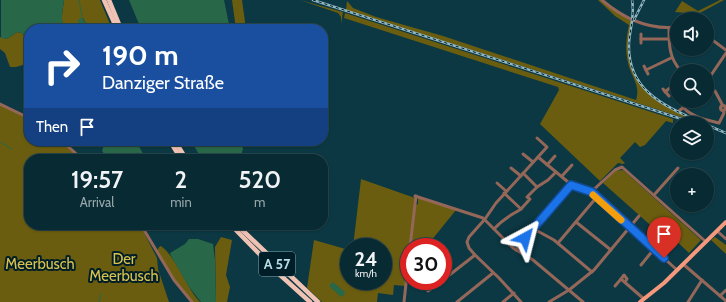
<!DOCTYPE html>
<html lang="en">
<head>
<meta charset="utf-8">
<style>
	:root { --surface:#082a32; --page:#16363e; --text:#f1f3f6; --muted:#98a7ac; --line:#29464d }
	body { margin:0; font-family:Cabin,sans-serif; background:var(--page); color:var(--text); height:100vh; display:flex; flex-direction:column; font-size:15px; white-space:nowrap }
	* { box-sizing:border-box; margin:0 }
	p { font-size:13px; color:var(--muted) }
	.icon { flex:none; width:22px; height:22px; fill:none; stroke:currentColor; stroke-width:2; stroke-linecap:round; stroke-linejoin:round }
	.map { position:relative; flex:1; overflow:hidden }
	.sheet { position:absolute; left:24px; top:154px; width:304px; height:76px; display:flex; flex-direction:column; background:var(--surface); border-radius:16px; box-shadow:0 1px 3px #0004,0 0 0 1px var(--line) }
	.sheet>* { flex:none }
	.top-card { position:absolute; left:24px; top:24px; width:304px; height:122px; border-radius:16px; box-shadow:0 1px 3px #0004,0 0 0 1px var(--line); background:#1a4fa0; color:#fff; overflow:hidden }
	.tools { position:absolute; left:670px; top:12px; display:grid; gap:8px }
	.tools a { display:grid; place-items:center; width:44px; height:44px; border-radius:50%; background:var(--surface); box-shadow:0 1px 3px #0004,0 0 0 1px var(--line); font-size:20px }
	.speed { position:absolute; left:340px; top:238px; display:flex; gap:8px; font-size:20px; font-weight:700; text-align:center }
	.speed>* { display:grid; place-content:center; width:52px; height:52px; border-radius:50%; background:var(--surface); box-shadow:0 1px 3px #0004,0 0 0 1px var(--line); line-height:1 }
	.speed small { font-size:10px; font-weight:400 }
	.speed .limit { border:6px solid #d22; background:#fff; color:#111 }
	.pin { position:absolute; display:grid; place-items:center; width:34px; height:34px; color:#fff; margin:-41px -17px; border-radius:50% 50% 50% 0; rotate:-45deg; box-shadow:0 0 4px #0007 }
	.pin .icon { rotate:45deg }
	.me { position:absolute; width:44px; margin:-22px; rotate:38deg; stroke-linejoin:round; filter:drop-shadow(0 0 3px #0008) }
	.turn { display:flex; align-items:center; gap:14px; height:84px; padding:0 12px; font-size:18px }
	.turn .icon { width:52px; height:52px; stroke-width:2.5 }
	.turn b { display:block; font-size:28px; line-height:34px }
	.then { display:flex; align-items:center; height:38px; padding:0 12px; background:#0003; gap:8px; font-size:15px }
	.eta { display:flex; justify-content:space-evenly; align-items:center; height:68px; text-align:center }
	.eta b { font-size:24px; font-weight:600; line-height:28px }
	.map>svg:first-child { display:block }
	.green { fill:#6b5d0f }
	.water { fill:#286747 }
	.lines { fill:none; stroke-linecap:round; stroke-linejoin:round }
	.stream { stroke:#286747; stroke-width:1 }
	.minor { stroke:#956759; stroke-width:3 }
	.major { stroke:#f6987c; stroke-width:4 }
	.highway { stroke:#f0c2b4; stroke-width:4.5 }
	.rail-casing { stroke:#90b7c3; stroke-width:2.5 }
	.rail { stroke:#001e27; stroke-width:1; stroke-dasharray:3; stroke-linecap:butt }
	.route-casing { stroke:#114b97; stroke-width:10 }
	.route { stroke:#1a73e8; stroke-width:7 }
	.slow { stroke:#f59e0b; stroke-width:7 }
	.labels { text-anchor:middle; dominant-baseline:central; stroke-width:4; stroke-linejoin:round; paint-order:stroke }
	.shield { fill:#001e27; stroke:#7fa2ad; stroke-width:1 }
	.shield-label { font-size:14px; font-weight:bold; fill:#b6dbe7 }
	.park-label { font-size:15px; fill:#d9c24d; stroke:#001e27 }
</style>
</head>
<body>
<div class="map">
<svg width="726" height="302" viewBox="0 0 726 302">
	<rect width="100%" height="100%" fill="#0b3843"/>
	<g class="green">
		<path d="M 64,0 L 100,0 L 112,29 L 89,29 L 83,18 L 78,26 L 81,29 L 64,29 C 60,18 63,10 64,0 Z"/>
		<polygon points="232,0 242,0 246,29 236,29"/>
		<polygon points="300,0 343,12 341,24 341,17 338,13"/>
		<path d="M 598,0 L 602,0 L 632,20 C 618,83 649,100 700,123 L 346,10 L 347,1 L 353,8 L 376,17 L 443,36 L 636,100 C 641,85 631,77 628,63 C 625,50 626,38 629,25 L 615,16 Z"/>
		<polygon points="720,0 724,0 698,14 675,12 682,1 698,11"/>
		<polygon points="345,13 673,119 673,123 666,121 645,145 640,147 635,142 620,158 625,163 623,164 618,163 600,181 540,124 559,90 558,87 344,18"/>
		<polygon points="17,32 22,33 28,40 29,52 25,52 28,58 26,64 16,67 10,67 5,53 0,49 0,37 7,39"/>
		<polygon points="0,105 29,119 29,141 62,141 81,159 29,159 29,225 140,225 157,258 158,269 169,302 0,302"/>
		<polygon points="623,170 701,240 689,253 670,235 666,239 603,183 615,171"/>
		<polygon points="361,179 415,198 405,286 394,285 393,295 378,293 377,302 322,302 307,288 314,240 349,250 349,281 383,281 383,247 353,247"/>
		<polygon points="418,198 456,210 426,247 411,247 416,205 418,204"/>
		<polygon points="221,237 232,240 226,275 230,287 227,302 216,302 215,247"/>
		<polygon points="715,237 726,245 726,254 711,240"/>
		<path d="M 161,246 C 177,258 185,286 200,302 L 193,302 L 174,279 L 157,251 L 159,247 Z"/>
	</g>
	<g class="water">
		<path d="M 1,0 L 64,0 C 63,10 60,18 64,29 L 29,29 L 29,43 C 28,37 24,33 17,32 L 7,39 L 1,38 Z"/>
		<polygon points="129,0 224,0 230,29 141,29"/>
		<polygon points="82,17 89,29 80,29 78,20"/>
		<polygon points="105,141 136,141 146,159 108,159 102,151"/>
		<polygon points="191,141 240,141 243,149 240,159 202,159"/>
		<polygon points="189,239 198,239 213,244 215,260 216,302 201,302 189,287 171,256 170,253 185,244"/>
		<polygon points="333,282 345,292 344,295 341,297 329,286"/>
	</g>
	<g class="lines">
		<g class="stream">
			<polyline points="79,0 82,17"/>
			<polyline points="0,142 12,149"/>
			<polyline points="99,302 101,294"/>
		</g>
		<g class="minor">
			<path d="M 602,0 C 623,18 649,30 677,27"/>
			<path d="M 669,28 C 669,45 669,58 681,71"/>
			<polyline points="641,34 641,43"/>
			<polyline points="707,36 726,50"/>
			<polyline points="641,39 669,39"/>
			<polyline points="644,66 648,74"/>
			<polyline points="646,70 671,58"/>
			<polyline points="707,81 726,53"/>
			<polyline points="663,89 669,96"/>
			<polyline points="715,91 723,106"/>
			<polyline points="665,92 677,82"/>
			<polyline points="0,104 29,118"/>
			<circle cx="723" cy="108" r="2.5"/>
			<path d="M 683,107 C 691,117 708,120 719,123 L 724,113 L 723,110"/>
			<polyline points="679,111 691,101"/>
			<polyline points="537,138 547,147 538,157"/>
			<polyline points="62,141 82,159"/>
			<polyline points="523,154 533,162"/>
			<polyline points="547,165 555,156"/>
			<polyline points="511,168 521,176"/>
			<polyline points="562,176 572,165"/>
			<polyline points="497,183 506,191"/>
			<polyline points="537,187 548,180 556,172"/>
			<polyline points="591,192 615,170 622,167 705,241"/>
			<polyline points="654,195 678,168"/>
			<polyline points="415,196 483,218 513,248 533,260 583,302"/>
			<polyline points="521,209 530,199 527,197 537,187 523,173"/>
			<polyline points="576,222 611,250"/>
			<polyline points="141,225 174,280 192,302"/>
			<polyline points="532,228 554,240 592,272"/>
			<path d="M 494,229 C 504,218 510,216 521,209 L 504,193"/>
			<polyline points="717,231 726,239"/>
			<polyline points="558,243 596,198"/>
			<polyline points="410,247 416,196"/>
			<polyline points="516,250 532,228 571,185"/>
			<polyline points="683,264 726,301"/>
			<polyline points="641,265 654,249"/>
			<polyline points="621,279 624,275 627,279 625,282"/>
			<polyline points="443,280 475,255"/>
			<polyline points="417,281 428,291 442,281"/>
			<polyline points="615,286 621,279 644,299"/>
			<polyline points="720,296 726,290"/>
			<polyline points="404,302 409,256"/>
			<polyline points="457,302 493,273"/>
			<polyline points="503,302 514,293"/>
			<polyline points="521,302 499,278 475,255 469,248 467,242 469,237 485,219 496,203 538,157 574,187 591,192 677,270"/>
			<polyline points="549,302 569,290 594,270 639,216"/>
			<polyline points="688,302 702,280"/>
		</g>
		<polyline class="major" points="640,302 664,283 726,222"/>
		<g class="highway">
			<polyline points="104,0 117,29"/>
			<polyline points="109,0 121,29"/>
			<polyline points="170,141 181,159"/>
			<polyline points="175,141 186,159"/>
			<polyline points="231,225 279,274 310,302"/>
			<polyline points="237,225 318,302"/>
		</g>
		<g class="rail-casing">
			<g id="rail">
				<polyline points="313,0 694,123"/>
				<path d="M 632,0 C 635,15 630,28 629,43 C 627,91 665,106 702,123"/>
				<polyline points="634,20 644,0"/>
				<polyline points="707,125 726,133"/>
			</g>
		</g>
		<use href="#rail" class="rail"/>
	</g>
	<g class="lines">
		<g class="route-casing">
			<polyline id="route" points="525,238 571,185 592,192 664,258"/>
		</g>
		<use href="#route" class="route"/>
		<polyline class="slow" points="593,195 621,220"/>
	</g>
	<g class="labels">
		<rect class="shield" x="259" y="252" width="36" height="24" rx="3"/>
		<g class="shield-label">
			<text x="277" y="264">A 57</text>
		</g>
		<g class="park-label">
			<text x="124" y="259">Der<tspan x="124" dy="17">Meerbusch</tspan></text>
			<text x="40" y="264">Meerbusch</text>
		</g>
	</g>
</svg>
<div class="tools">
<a><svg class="icon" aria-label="sound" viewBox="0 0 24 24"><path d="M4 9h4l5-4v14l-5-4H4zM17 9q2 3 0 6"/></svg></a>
<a><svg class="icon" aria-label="search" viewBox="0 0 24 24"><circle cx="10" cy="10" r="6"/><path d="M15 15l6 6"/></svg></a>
<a><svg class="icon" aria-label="layers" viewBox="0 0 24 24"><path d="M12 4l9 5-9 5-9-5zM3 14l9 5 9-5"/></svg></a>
<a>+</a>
</div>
<div class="speed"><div>24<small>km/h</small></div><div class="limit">30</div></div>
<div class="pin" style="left:664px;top:258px;background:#d93025"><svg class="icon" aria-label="arrive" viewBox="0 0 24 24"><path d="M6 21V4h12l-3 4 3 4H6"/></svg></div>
<svg class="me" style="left:525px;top:238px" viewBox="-20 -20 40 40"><path d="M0-17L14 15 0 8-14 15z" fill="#1a73e8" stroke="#fff" stroke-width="4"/></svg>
<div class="top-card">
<div class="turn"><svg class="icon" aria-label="right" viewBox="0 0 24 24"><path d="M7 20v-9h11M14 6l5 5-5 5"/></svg><div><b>190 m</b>Danziger Straße</div></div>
<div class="then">Then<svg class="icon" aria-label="arrive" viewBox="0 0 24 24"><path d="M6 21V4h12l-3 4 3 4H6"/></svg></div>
</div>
<section class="sheet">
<div class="eta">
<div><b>19:57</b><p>Arrival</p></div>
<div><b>2</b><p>min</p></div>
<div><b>520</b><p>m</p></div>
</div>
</section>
</div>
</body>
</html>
